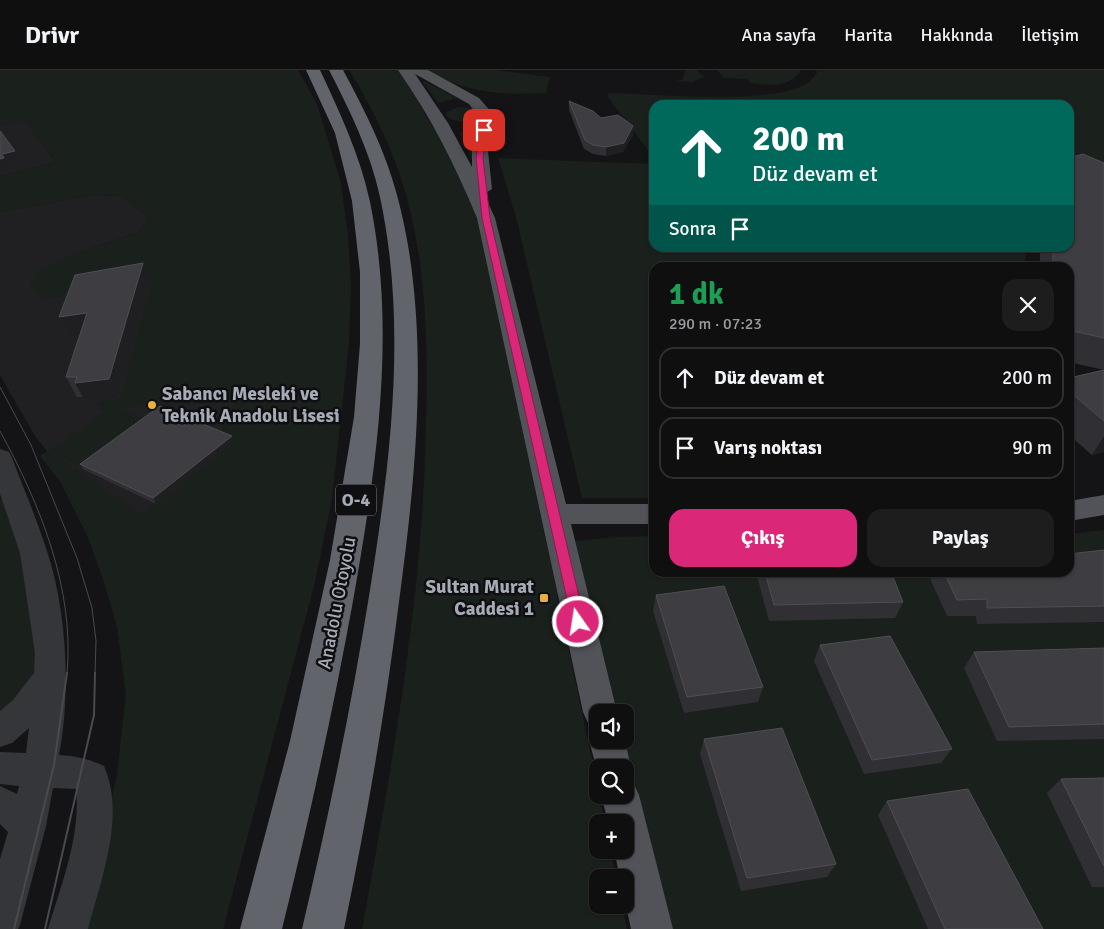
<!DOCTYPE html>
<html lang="tr">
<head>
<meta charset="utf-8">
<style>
	:root { --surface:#0f0f10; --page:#1d1d1e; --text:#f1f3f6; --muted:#9b9c9f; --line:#2f2f30; --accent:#db2777 }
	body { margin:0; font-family:Signika,sans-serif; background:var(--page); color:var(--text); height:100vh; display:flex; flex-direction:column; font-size:19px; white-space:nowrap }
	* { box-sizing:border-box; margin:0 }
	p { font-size:16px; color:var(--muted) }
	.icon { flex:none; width:28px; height:28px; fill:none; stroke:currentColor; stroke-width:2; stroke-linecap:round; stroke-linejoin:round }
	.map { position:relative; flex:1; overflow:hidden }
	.details { position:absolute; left:649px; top:192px; width:425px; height:315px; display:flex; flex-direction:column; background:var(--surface); border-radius:15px; box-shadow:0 1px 4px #0004,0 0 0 1px var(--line) }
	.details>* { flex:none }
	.guide { position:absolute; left:649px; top:30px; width:425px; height:152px; border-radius:15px; box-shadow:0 1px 4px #0004,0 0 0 1px var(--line); background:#00695c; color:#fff; overflow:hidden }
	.fabs { position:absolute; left:589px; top:634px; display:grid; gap:10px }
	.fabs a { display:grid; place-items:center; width:45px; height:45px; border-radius:10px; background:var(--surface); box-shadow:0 1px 4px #0004,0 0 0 1px var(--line); font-size:25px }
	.pin { position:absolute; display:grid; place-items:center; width:42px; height:42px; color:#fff; margin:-21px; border-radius:10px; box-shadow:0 2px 8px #0006 }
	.me { position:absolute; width:55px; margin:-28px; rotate:347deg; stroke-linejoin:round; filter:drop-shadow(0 0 4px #0008) }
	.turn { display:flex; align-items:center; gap:18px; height:105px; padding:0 20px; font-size:22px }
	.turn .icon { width:65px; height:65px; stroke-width:2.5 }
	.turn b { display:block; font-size:35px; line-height:42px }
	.then { display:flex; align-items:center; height:48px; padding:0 20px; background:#0003; gap:10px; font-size:19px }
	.round { display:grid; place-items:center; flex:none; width:52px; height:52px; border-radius:15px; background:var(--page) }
	.headline { display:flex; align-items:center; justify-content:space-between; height:85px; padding:0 20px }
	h1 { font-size:30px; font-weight:700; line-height:38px; color:#1e9e55 }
	.button { display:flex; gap:10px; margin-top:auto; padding:10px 20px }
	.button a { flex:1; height:58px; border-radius:15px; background:var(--accent); color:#fff; font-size:20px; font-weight:700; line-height:58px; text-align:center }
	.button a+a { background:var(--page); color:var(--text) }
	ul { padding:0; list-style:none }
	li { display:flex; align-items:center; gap:15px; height:62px; margin:0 10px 8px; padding:0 10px; border:2px solid var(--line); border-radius:15px }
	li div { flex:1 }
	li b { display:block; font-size:19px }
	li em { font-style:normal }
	header { display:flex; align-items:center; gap:30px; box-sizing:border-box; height:70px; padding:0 25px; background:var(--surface); border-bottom:1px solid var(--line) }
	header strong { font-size:24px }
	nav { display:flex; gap:28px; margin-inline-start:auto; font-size:18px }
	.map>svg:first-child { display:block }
	.built { fill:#202023 }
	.green { fill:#1a201b }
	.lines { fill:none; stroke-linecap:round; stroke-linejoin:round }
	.street { fill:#35363a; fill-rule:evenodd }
	.primary { fill:#515359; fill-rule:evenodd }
	.highway { fill:#62646b; fill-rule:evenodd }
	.tram-far1 { stroke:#484a4f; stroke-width:1 }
	.tram { stroke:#484a4f; stroke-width:2 }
	.wall { fill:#303034 }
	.shaded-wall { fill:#1f1f22 }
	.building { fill:#3d3d42; stroke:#4d4f54 }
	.route { fill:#db2777; stroke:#8e194d }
	.poi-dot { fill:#e7b23a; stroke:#0f0f11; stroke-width:2 }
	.labels { text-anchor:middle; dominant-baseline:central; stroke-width:5; stroke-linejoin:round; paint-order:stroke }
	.shield { fill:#0f0f11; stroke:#797c84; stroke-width:1 }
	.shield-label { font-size:18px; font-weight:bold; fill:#a6abb5 }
	.poi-label { font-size:19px; font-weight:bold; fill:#a6abb5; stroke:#0f0f11; text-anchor:start }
	.street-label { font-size:19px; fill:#a6abb5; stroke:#0f0f11 }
</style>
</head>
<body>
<header>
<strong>Drivr</strong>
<nav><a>Ana sayfa</a><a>Harita</a><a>Hakkında</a><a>İletişim</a></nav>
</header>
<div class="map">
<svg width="1104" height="859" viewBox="0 0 1104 859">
	<rect width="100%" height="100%" fill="#141416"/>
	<g class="built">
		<polygon points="23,49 56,92 0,106 0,55"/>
		<polygon points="93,125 122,126 149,148 139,162 75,184 304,184 278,420 143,445 47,381 35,366 0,305 0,142"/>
	</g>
	<g class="green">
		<polygon points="0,0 298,0 317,34 341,113 348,165 351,216 349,272 332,429 314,516 223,859 84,859 117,704 126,625 117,557 103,509 87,465 61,413 40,386 47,381 143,444 234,372 218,365 236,332 121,338 142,349 77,396 49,380 112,337 101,340 96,332 119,329 109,221 40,229 30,214 37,200 75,184 139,162 149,148 122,126 93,125 0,142 0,106 56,92 23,50 0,55"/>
		<path d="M 349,0 L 400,0 L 416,24 L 427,48 L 456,91 L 478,148 L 605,752 L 598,752 L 598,780 L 610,780 L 616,807 L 598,808 L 598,835 L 622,835 L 627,859 L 362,859 C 393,690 424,520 426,347 C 428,276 426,201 408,132 C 396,85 375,42 349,0 Z"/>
		<path d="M 428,0 L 495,0 L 550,7 L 546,23 C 503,25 466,24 428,0 Z"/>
		<polygon points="686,0 696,0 704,7 692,12 674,11 682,10"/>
		<path d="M 717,0 L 800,0 L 800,2 C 787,19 768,15 749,13 L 748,9 L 724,8 Z"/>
		<path d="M 816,0 L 1104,0 L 1104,116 L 1069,100 L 1069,35 L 654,35 L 654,88 L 607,26 L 609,23 C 654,24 770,35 806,14 C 810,12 814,7 817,3 Z"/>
		<polygon points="422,11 424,11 457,28 438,33"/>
		<path d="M 458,37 L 473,38 L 478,43 L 478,48 C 468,54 455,53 446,46 L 447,42 Z"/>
		<polygon points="472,60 475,62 473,76 478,109 469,81 459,63"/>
		<polygon points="498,88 654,94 654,178 1026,178 1025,197 654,198 654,428 582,428 516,147"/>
		<polygon points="0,428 26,462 51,583 0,662"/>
		<polygon points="1104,460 1104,859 669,859 622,670 625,670 625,642 616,642 574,471 617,467 654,466 654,502 1069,502 1069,464"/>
	</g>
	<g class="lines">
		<path class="street" d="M 0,379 L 9,382 L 12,388 C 24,419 37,450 47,481 C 67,541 71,623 59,685 C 76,686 89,689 104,696 C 126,746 101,809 88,859 L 48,859 C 61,815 81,766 76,719 L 53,718 L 46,756 L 20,855 L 18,859 L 0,859 L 0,789 L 8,762 L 0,754 L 0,716 L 17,724 L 19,716 L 0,714 L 0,682 L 26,683 L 29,658 L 12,673 L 0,677 L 0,641 L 13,630 L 34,603 L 35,583 L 20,483 L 0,424 Z"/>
		<g class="primary">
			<path d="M 398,0 L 428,0 L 479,28 L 494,45 L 488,81 L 492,119 L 484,124 L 495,148 L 566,434 L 654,434 L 654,454 L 571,454 L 617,642 L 598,642 L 598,657 L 588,653 L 583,642 L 477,148 C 455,95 431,47 398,0 ZM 415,4 L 469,34 L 478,46 L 472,76 L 472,97 L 448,53 Z"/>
			<polygon points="1104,425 1104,445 1069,451 1069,431"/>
			<polygon points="598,657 598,670 625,670 631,698 626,709 633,712 639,725 673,859 631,859 625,831 625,808 620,808 614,780 625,780 625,752 608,752 601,725 625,725 625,698 598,698 598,704 589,670 595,658"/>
		</g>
		<g class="highway">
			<path d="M 306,0 L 320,0 C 340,43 360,85 370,132 C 397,263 376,400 353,531 C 333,641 309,750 282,859 L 240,859 L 290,671 L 330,490 L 354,347 L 360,274 L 360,202 L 352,131 L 335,63 Z"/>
			<path d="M 329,0 L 343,0 C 365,41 385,80 397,125 C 431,250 417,397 400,524 C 386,637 367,748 344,859 L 302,859 C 328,749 351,638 369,526 C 390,395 408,258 380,127 C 370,81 350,41 329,0 Z"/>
		</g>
		<g class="tram-far1">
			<polyline points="0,317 31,375 77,488 92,538 96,571 95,604"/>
			<path d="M 0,361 C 40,434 75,519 67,604"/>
		</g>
		<g class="tram">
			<polyline points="14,859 54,695 67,603"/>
			<polyline points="45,859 94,645 95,603"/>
		</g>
	</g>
	<g class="wall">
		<polygon points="569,31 633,65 623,82 606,86 593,84 584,79 569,40"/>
		<polygon points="1104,93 1104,382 1092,385 1069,365 1069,308 1104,300 1069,292 1069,198 1040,198 1040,178 1069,178"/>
		<polygon points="151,211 119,329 86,333 83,327 77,327 66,307 80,265 69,267 59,247"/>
		<polygon points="232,366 234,372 156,434 83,399 80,394"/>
		<polygon points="1104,480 1104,552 977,554 976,546 947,546 927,502 1069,502"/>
		<polygon points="756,502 891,502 903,532 895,548 769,551"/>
		<polygon points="656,525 763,617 758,632 684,643 653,541"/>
		<polygon points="820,575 952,679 941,693 864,704 814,591"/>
		<polygon points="1104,578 1104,669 997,671 964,598 974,582"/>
		<polygon points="704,669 836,794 827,807 741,821 700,684"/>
		<polygon points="1104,708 1104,817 1092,817 1047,723 1061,709"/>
		<polygon points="887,731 1043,859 928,859 878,745"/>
	</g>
	<g class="shaded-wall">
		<polygon points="633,56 633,65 623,82 606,86 606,77"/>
		<polygon points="15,81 19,89 6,92 8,96 0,98 0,89 2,84"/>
		<polygon points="143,193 151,211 119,329 86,333 75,313"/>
		<polygon points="87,243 96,262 69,267 59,247"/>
		<polygon points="232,366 234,372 156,434 153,428"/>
		<polygon points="1104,366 1104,382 1092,385"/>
	</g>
	<g class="building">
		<polygon points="569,31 593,41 601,48 618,45 633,56 624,73 606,77 593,75 585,70"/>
		<polygon points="0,61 15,81 2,84 4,88 0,89"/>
		<polygon points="1083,84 1104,93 1104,268 1069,260 1069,198 1053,198 1053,178 1069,178 1069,88"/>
		<polygon points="143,193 109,309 75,313 77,307 66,307 87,243 59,247 75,205"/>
		<polygon points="1104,300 1104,351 1069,321 1069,308"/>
		<polygon points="160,336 232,366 153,428 80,394"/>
		<polygon points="1104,480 1104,536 987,538 987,529 957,530 944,502 1069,502 1069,484"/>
		<polygon points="765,502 891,502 903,532 774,535"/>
		<polygon points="724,516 763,617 687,627 656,525"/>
		<polygon points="890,566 952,679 872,690 820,575"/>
		<polygon points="1104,578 1104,654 1009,657 974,582"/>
		<polygon points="782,658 836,794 747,808 704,669"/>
		<polygon points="1104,708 1104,796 1061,709"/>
		<polygon points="968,719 1043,859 945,859 887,731"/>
	</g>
	<polygon class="route" points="481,59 487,60 483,88 490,148 585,552 578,557 572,552 482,148 476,88"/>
	<g class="poi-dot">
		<circle cx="152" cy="335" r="5"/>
		<rect x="539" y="523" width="10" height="10" rx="2.5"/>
	</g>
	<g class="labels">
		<rect class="shield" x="336" y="414.5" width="40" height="31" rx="4"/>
		<g class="shield-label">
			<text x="356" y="430">O-4</text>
		</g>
		<g class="poi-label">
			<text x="162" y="324">Sabancı Mesleki ve<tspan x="162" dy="22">Teknik Anadolu Lisesi</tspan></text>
			<text x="534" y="517" text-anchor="end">Sultan Murat<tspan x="534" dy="22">Caddesi 1</tspan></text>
		</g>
		<g class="street-label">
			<text transform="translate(337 533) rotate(-79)">Anadolu Otoyolu</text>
		</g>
	</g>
</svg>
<div class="fabs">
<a><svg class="icon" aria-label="sound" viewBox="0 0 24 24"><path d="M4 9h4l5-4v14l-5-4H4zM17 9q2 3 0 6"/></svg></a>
<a><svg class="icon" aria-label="search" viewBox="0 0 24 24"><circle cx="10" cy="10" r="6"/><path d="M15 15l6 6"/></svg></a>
<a>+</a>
<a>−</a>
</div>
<div class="pin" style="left:484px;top:60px;background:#d93025"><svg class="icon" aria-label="arrive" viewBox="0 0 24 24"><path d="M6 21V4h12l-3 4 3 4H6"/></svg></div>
<svg class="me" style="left:578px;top:552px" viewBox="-20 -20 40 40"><circle r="17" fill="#db2777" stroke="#fff" stroke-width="3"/><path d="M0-11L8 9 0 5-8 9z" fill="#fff"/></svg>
<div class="guide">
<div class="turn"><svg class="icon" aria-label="ahead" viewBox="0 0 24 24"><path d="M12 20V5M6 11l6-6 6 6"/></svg><div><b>200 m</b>Düz devam et</div></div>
<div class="then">Sonra<svg class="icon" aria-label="arrive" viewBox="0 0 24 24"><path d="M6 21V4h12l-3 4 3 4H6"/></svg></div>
</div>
<section class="details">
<div class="headline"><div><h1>1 dk</h1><p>290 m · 07:23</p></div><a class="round"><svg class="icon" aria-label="close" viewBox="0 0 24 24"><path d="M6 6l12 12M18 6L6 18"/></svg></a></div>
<ul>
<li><svg class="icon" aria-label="ahead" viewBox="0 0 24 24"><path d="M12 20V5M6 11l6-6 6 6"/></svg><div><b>Düz devam et</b></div><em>200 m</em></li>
<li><svg class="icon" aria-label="arrive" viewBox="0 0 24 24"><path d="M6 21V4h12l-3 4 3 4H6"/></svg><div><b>Varış noktası</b></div><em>90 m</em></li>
</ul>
<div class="button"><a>Çıkış</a><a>Paylaş</a></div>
</section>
</div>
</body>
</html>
